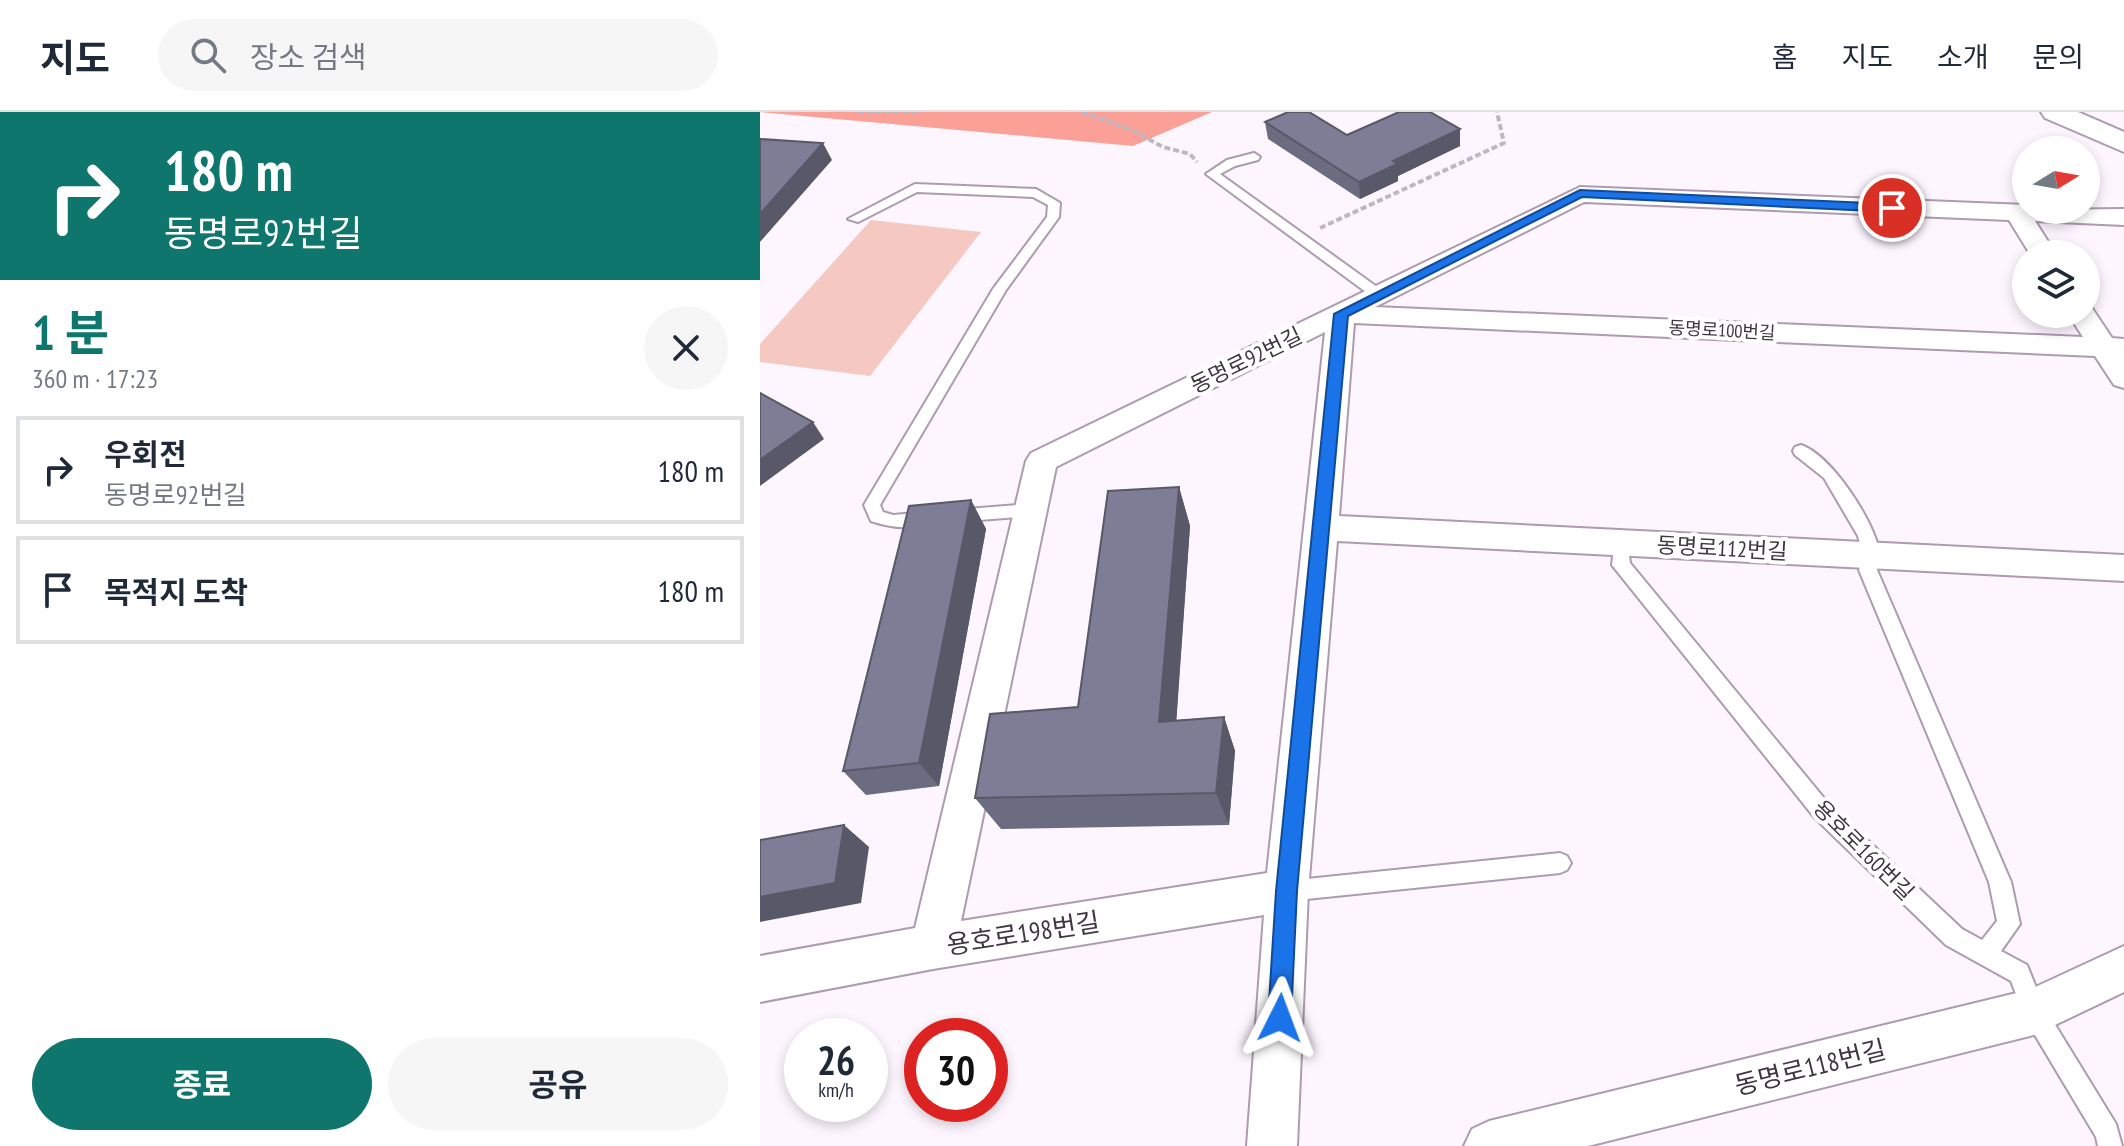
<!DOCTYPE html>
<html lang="ko">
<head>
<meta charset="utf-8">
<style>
	:root { --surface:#fff; --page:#f6f6f7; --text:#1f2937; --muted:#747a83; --line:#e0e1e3; --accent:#0f766e }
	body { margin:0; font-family:"PT Sans Narrow","Noto Sans KR",sans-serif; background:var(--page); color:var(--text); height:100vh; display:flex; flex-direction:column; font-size:30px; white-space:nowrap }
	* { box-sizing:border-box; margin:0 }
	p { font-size:26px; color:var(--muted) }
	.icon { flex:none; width:44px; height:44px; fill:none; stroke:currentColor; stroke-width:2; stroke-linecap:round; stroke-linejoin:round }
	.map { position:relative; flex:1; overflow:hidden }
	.details { display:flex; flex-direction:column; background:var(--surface); width:760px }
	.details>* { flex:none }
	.hud { background:#0f766e; color:#fff; overflow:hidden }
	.needle { width:52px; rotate:79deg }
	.fabs { position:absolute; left:1252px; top:24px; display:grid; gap:16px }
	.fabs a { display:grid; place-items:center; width:88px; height:88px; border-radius:50%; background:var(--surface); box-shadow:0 4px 12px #0003; font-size:40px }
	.speed { position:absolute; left:24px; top:906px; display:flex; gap:16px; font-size:40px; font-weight:700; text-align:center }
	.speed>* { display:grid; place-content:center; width:104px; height:104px; border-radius:50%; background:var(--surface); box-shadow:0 4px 12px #0003; line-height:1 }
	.speed small { font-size:20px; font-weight:400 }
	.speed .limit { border:12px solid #d22; background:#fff; color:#111 }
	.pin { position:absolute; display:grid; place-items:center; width:68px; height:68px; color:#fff; margin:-34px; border:4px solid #fff; border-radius:50%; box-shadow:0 2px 8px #0007 }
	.me { position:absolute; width:88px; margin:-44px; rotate:3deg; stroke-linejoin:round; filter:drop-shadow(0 0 6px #0008) }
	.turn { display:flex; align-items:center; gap:28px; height:168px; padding:0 32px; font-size:36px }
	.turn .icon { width:104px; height:104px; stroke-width:2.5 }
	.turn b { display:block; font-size:56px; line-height:68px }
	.round { display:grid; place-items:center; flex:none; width:84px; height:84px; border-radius:42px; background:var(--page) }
	.head { display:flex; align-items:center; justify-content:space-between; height:136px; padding:0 32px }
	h1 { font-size:48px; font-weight:700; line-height:60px; color:var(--accent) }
	.cta { display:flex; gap:16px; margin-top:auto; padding:16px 32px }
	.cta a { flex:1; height:92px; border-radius:48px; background:var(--accent); color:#fff; font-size:32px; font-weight:700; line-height:92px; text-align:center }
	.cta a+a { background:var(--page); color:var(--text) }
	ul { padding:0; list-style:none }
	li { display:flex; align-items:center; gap:24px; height:108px; margin:0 16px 12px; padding:0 16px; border:4px solid var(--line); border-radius:0px }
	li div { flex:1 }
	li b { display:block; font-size:30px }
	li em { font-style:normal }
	header { display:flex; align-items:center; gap:48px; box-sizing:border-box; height:112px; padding:0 40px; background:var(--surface); border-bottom:2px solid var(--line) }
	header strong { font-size:38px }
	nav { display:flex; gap:44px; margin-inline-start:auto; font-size:28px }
	.search { width:560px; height:72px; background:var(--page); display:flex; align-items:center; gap:20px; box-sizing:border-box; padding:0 28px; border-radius:44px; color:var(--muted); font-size:30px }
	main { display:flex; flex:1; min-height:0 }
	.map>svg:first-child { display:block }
	.green { fill:#f6c8c2 }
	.forest { fill:#fba097 }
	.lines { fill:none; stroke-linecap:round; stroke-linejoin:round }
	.lane-casing { stroke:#ad9bb0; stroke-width:4 }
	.street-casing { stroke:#ad9bb0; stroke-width:4 }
	.secondary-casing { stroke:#ad9bb0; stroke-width:4 }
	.path { stroke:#bfb7c0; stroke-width:4; stroke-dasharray:6 3; stroke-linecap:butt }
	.lane { fill:#fff; fill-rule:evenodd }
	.street { fill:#fff; fill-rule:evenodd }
	.secondary { fill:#fff; fill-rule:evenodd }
	.wall { fill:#6c6c80 }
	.shaded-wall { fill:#585868 }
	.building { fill:#7e7d95; stroke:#585868; stroke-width:2 }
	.route { fill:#1a73e8; stroke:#114b97; stroke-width:2 }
	.labels { text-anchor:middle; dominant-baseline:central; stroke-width:8; stroke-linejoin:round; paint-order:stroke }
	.far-street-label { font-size:18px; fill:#3f3740; stroke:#fff }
	.street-label { font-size:22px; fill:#3f3740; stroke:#fff }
	.near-street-label { font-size:26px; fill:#3f3740; stroke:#fff }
</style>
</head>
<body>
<header>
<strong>지도</strong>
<div class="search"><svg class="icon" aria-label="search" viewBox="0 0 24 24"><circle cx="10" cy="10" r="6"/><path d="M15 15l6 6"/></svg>장소 검색</div>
<nav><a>홈</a><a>지도</a><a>소개</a><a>문의</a></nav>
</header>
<main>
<section class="details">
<div class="hud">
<div class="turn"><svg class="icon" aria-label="right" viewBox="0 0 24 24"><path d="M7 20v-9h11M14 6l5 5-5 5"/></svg><div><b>180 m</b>동명로92번길</div></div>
</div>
<div class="head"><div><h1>1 분</h1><p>360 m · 17:23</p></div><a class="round"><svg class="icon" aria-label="close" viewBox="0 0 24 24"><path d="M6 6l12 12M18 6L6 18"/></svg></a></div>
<ul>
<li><svg class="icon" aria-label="right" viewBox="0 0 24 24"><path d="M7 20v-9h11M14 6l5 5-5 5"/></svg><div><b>우회전</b><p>동명로92번길</p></div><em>180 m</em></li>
<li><svg class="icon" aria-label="arrive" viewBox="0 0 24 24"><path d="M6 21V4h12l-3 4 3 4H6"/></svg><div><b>목적지 도착</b></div><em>180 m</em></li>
</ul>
<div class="cta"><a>종료</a><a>공유</a></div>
</section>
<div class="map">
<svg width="1364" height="1034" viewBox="0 0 1364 1034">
	<rect width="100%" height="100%" fill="#fef6ff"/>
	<polygon class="green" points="111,108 221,120 110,264 0,250 0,232"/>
	<polygon class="forest" points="0,0 452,0 373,34"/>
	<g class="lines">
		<g class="lane-casing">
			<g id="lane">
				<polygon points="494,41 500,45 498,48 475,54 460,62 624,180 624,186 614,186 446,62 467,48"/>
				<path d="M 155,72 L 276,77 L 300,91 L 299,105 L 246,178 L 120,393 L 123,400 L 133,403 L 168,400 L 176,406 C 163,421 128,415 111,409 L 104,393 L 233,177 L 287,105 L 288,93 L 273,85 L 157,80 L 98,110 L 88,107 Z"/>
				<path d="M 1041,333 C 1071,343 1114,409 1119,439 C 1121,446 1118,452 1117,458 L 1251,770 L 1260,812 L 1241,839 L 1267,853 L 1283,893 L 1356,1012 L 1362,1034 L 1338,1034 L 1336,1025 L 1266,908 L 1251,869 L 1186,833 L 1054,705 L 852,453 L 855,426 L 867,426 L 870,451 L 1068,691 L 1202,817 L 1222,828 L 1237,809 L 1229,770 L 1099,458 L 1103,443 L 1098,424 L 1064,366 L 1035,343 L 1033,339 L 1035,335 Z"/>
				<polygon points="271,392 279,398 271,404 194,410 186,404 194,398"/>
				<polygon points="800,741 807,744 811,751 807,758 800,761 527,789 519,786 516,779 519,772 527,769"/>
			</g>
		</g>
		<g class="street-casing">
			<g id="street">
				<path d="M 820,75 L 1266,93 L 1266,98 L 1364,97 L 1364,113 L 1275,109 L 1296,142 L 1270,142 L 1249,108 L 824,90 L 615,195 L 1323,225 L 1308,202 L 1326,202 L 1326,194 L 1332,196 L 1352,226 L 1364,227 L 1364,276 L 1354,273 L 1335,244 L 594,211 L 579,404 L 1364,443 L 1364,469 L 577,429 L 548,779 L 537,1034 L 487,1034 L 504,803 L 173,857 L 0,890 L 0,844 L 155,816 L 266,349 L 271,341 ZM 565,220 L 507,761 L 201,809 L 296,355 Z"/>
				<polygon points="1364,834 1364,880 1274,923 828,1034 704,1034 712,1017 729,1009 1269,878"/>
			</g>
		</g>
		<g class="secondary-casing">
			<polygon id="secondary" points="1281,0 1318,0 1364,20 1364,40 1285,6"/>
		</g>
		<g class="path">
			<polyline points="98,0 158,0"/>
			<polyline points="322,0 372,18 403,35 430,42 437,50"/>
			<polyline points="560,116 744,31 737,0"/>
		</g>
		<use href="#lane" class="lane"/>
		<use href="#street" class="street"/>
		<use href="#secondary" class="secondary"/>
	</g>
	<g class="wall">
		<polygon points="505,10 587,23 700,17 700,34 638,64 638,69 600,87 508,27"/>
		<polygon points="419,375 430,414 416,608 464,605 475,639 469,713 241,717 215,686 318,595"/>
		<polygon points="211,388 226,417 179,674 106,683 83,659"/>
	</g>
	<g class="shaded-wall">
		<polygon points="700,17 700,34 638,64 638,69 600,87 599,70 633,49"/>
		<polygon points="63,31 72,48 0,130 0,102"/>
		<polygon points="53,310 64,327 0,374 0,348"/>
		<polygon points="419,375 430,414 414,643 399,610"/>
		<polygon points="211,388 226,417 179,674 159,651"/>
		<polygon points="464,605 475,639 469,713 456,681"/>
		<polygon points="84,713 109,735 101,791 0,810 0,785"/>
	</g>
	<g class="building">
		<polygon points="528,0 549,0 587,23 639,0 670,0 700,17 633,49 637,52 599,70 505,10"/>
		<polygon points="0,27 63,31 0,102"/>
		<polygon points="0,281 53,310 0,348"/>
		<polygon points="419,375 399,610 464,605 456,681 215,686 230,602 318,595 348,379"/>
		<polygon points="211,388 159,651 83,659 149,394"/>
		<polygon points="84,713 75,771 0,785 0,728"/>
	</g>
	<polygon class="route" points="820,78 1132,92 1139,96 1132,100 822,85 588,204 537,779 531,906 528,915 520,918 511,915 508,906 516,779 574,202"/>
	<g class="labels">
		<g class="far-street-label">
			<text transform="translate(962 218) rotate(3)">동명로100번길</text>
		</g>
		<g class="street-label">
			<text transform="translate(486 248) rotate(-26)">동명로92번길</text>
			<text transform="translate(962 436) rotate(3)">동명로112번길</text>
			<text transform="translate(1104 738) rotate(45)">용호로160번길</text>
		</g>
		<g class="near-street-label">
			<text transform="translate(263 821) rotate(-9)">용호로198번길</text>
			<text transform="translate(1050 955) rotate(-14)">동명로118번길</text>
		</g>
	</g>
</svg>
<div class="fabs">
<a><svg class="needle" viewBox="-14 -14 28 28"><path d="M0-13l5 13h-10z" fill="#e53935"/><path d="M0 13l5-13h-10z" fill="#747a83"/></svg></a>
<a><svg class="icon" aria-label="layers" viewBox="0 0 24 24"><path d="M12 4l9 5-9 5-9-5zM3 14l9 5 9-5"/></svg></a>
</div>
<div class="speed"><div>26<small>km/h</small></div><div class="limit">30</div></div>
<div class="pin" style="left:1132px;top:96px;background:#d93025"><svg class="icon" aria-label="arrive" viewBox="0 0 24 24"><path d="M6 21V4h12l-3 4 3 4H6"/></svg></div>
<svg class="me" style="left:520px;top:906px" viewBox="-20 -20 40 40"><path d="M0-17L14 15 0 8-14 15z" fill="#1a73e8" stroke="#fff" stroke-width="4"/></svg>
</div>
</main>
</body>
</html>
